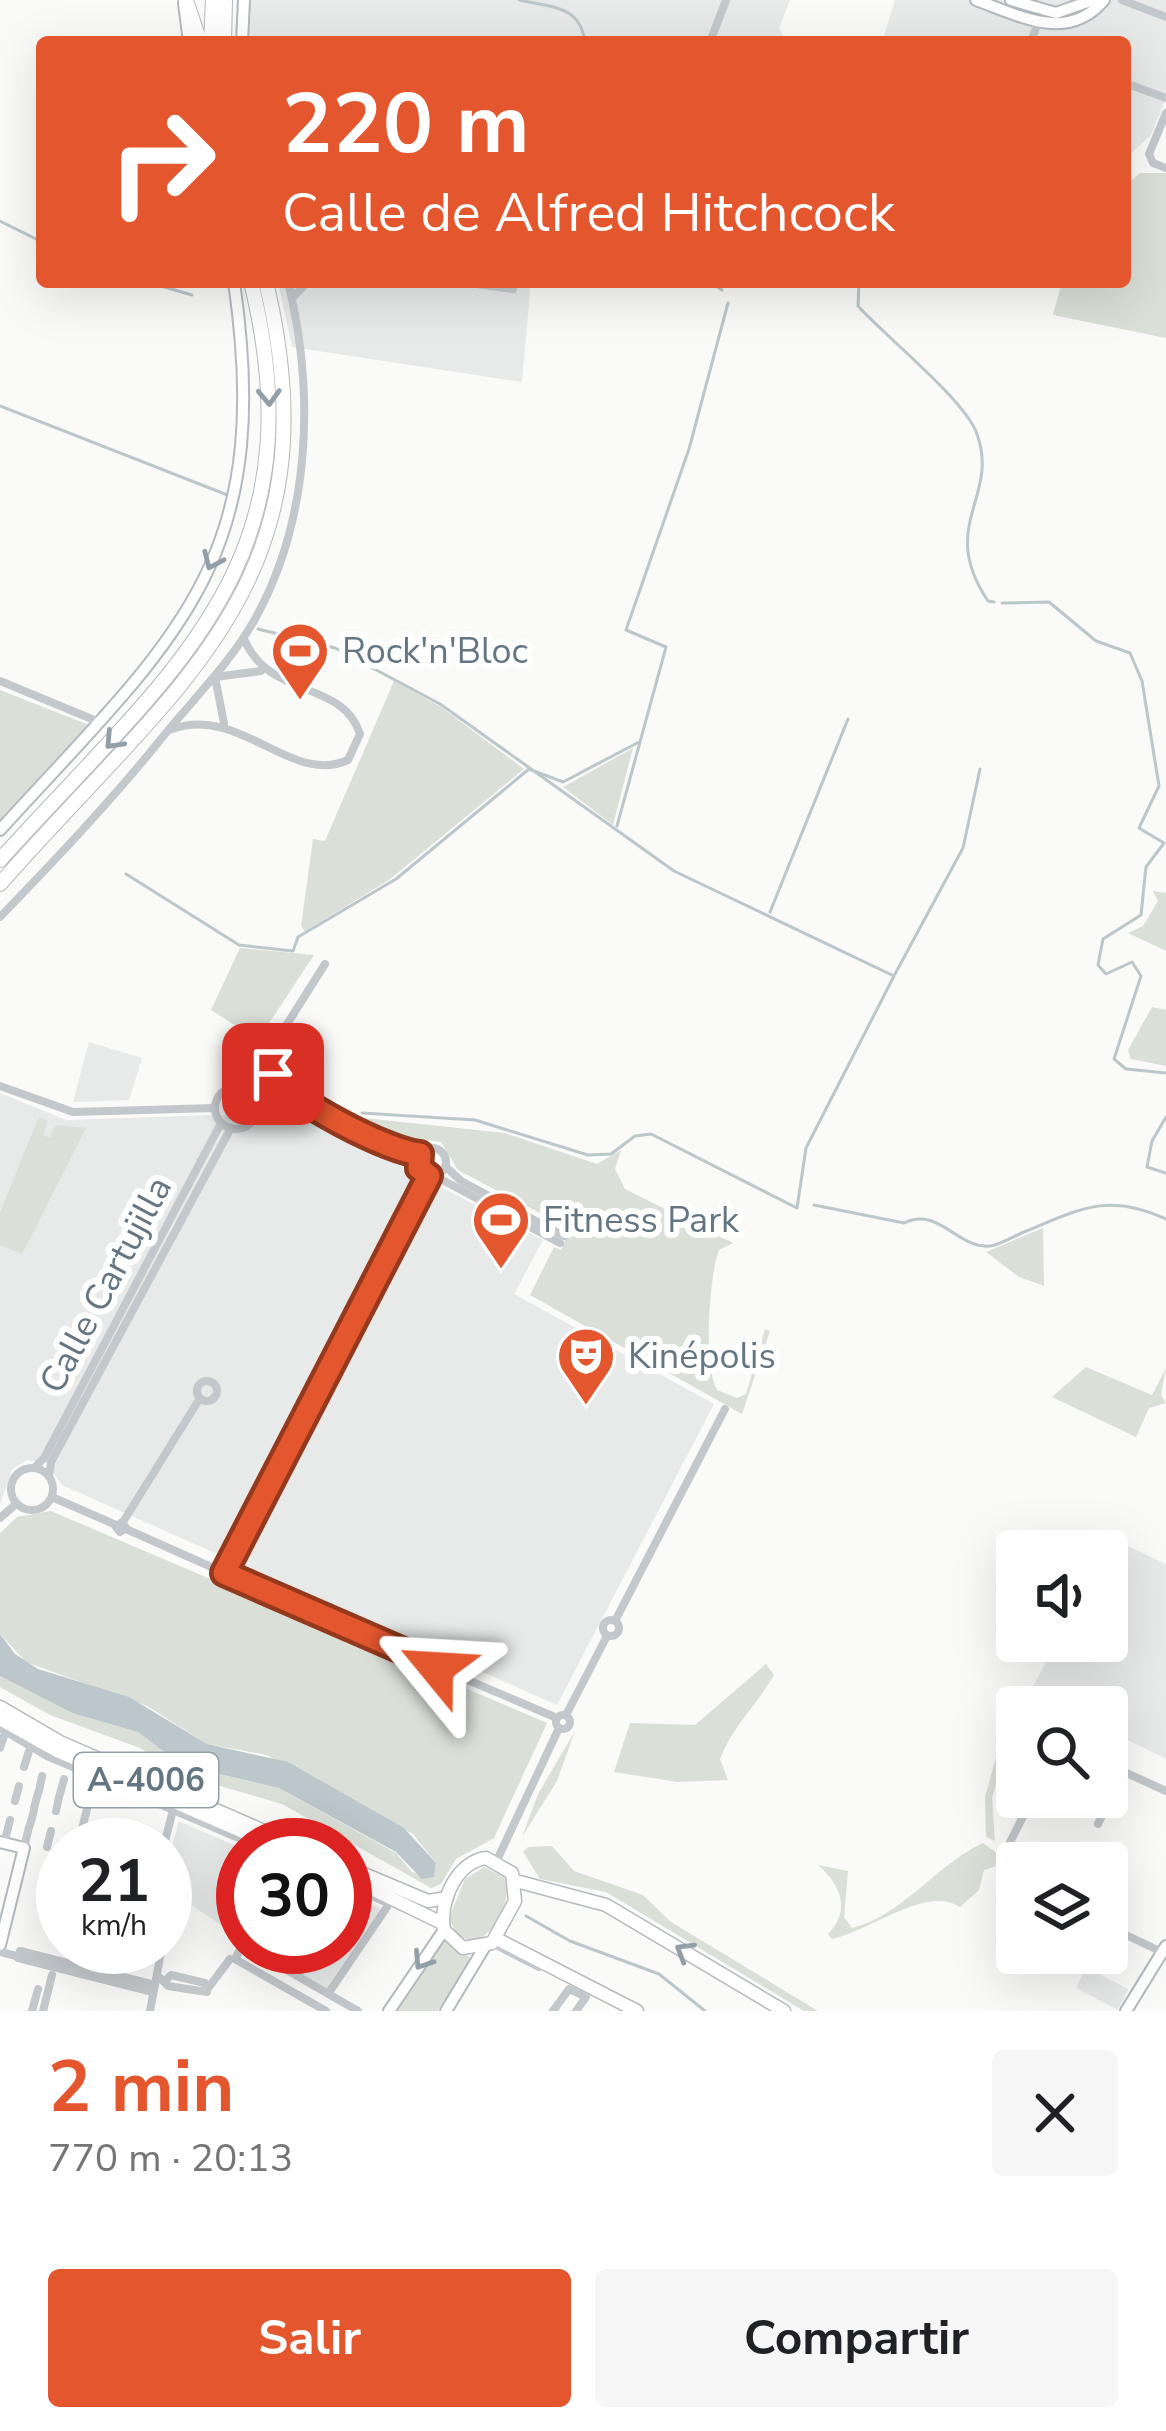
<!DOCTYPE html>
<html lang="es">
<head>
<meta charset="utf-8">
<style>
	:root { --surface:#fff; --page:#f6f6f6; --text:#202124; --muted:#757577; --accent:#e4572e }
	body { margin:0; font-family:"Nunito Sans",sans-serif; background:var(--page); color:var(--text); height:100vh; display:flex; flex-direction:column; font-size:45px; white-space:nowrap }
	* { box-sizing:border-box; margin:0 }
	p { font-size:39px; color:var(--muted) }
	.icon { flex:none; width:66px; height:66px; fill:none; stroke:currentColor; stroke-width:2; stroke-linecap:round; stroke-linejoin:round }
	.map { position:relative; height:2011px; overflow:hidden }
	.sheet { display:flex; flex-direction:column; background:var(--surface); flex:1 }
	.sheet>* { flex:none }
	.hud { position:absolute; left:36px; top:36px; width:1095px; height:252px; border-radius:12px; box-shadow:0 12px 48px #0002; background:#e4572e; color:#fff; overflow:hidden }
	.controls { position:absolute; left:996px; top:1530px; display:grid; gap:24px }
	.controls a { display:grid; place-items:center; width:132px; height:132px; border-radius:12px; background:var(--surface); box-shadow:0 12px 48px #0002; font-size:60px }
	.speed { position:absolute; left:36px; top:1818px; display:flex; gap:24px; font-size:60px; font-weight:700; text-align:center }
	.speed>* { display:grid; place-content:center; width:156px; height:156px; border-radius:50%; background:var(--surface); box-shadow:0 12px 48px #0002; line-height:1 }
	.speed small { font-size:30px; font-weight:400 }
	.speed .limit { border:18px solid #d22; background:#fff; color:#111 }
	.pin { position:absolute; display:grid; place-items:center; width:102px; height:102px; color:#fff; margin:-51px; border-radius:24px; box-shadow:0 6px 18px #0006 }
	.me { position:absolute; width:132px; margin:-66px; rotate:297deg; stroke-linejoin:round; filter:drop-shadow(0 0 9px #0008) }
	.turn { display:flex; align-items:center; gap:42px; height:252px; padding:0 48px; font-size:54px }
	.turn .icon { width:156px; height:156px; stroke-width:2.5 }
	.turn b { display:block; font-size:84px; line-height:102px }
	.round { display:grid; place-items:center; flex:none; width:126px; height:126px; border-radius:12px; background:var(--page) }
	.summary { display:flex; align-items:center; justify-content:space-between; height:204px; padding:0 48px }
	h1 { font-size:72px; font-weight:700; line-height:90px; color:var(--accent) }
	.button { display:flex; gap:24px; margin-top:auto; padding:24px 48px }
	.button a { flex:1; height:138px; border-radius:12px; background:var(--accent); color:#fff; font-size:48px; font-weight:700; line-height:138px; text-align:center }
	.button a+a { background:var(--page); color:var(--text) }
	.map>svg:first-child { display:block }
	.built { fill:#e8e9e9 }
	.green { fill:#dadfd7 }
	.water { fill:#bbc7cb }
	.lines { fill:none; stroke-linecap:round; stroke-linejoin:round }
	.stream { stroke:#bbc7cb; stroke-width:3 }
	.secondary-casing { stroke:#b3babf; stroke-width:14 }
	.primary-casing { stroke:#b5babe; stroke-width:15 }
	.highway-casing { stroke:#b4b9bd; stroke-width:16 }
	.street { stroke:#c3c8cc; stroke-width:8 }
	.secondary { stroke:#fff; stroke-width:10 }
	.primary { stroke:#fff; stroke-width:12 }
	.highway { stroke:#fff; stroke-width:14 }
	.oneway { stroke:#939fa8 }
	.route-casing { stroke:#94391e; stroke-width:30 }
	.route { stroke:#e4572e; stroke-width:21 }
	.labels { text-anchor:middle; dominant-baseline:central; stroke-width:12; stroke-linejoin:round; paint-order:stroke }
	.shield { fill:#fff; stroke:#939fa8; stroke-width:3 }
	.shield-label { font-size:33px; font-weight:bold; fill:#657683 }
	.poi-label { font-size:36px; fill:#657683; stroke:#fff; text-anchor:start }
	.street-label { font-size:36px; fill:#657683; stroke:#fff }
</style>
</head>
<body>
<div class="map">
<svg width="1166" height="2011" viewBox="0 0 1166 2011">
	<rect width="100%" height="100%" fill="#fafaf8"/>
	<g class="built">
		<polygon points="238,0 790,0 779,28 786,42 237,42"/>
		<polygon points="895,0 1166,0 1166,99 1151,135 1125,159 1125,42 882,42"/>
		<polygon points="278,282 531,282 522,382 292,347"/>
		<polygon points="89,1042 142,1058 129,1100 73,1102"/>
		<polygon points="0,1093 66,1120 296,1112 543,1240 514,1294 714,1404 557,1705 62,1485 46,1463 27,1460 12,1469 0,1505"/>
		<polygon points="1115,1540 1166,1564 1166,1759 1107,1730 1107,1707 1059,1707 1029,1693 1058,1641 1107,1641 1107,1554"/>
		<polygon points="179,1821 243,1849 243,1940 184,1900 165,1896 165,1872"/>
		<polygon points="345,1893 382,1909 327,1989 255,1947 345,1947"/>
		<polygon points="1086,1967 1128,1989 1118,2010 1076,1988"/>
	</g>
	<g class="green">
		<polygon points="1140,173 1166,173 1166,338 1053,315 1062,282 1125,282 1125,185"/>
		<polygon points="394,681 441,707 524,769 389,880 305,931 301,926 313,839 325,841"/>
		<polygon points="0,690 89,725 0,823"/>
		<polygon points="633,748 613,825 563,787"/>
		<polygon points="1153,891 1166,893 1166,951 1128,933 1143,926 1158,901"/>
		<polygon points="240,948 314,955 258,1040 211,1010"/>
		<polygon points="1152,1007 1166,1010 1166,1066 1131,1059 1128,1050"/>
		<polygon points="39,1117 48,1121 43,1135 50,1138 56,1125 86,1128 22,1254 0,1245 0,1212"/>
		<path d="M 354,1117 L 505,1133 L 597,1164 L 621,1150 L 615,1169 L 625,1189 L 733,1243 L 719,1250 C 709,1278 703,1365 717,1390 L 737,1398 L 746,1394 L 765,1329 L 770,1331 L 742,1414 L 530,1295 L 554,1247 L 561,1250 L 570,1229 L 458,1170 L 441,1142 L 427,1140 L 410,1146 Z"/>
		<polygon points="1043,1228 1044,1286 1019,1277 986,1252"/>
		<polygon points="1086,1367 1152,1395 1166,1368 1161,1395 1166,1403 1149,1408 1136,1437 1052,1397"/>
		<polygon points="51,1511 547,1723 494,1838 456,1859 441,1884 431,1888 282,1804 179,1774 140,1748 50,1715 0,1687 0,1676 72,1713 138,1732 181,1765 279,1788 396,1853 412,1872 434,1877 436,1863 413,1834 267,1755 207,1744 147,1706 26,1662 0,1634 0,1533 17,1517"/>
		<path d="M 766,1664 L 774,1675 C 757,1705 732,1727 720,1759 L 728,1780 L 677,1782 L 614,1772 L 630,1723 L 695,1725 Z"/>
		<polygon points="1005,1725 1017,1731 1017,1752 1006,1755 992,1797 995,1841 986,1837 985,1797"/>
		<polygon points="575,1731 557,1781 522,1837 538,1794"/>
		<path d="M 983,1843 L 1009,1862 L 984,1870 L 979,1890 L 960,1907 C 926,1885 871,1931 832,1939 L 828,1934 C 852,1910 840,1884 818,1865 L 848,1871 L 844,1917 L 852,1928 C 902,1916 937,1864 983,1843 Z"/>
		<polygon points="552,1846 574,1871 643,1895 671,1922 818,2011 804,2011 606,1892 540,1879 523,1852 528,1847"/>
		<path d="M 484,1867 L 504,1877 C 513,1900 497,1935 472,1941 L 457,1935 L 449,1918 L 465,1879 Z"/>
		<polygon points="441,1938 474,1960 437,2011 397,2011"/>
	</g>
	<polygon class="water" points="0,1634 15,1654 38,1669 129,1697 207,1744 288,1762 404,1828 436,1863 434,1877 422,1879 396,1852 279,1788 181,1765 138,1732 72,1713 0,1676"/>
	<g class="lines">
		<g class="stream">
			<path d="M 519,0 C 549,7 580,4 585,42"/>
			<polyline points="0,221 42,242"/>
			<polyline points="147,282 192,295"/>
			<polyline points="710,282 722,290"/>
			<path d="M 859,282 L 858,306 C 885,336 966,401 977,434 C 1000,498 937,525 988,601 L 994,602"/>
			<polyline points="0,406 230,496"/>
			<polyline points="1002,603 1049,602 1096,641 1130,653 1142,681 1159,786 1139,828 1164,843 1146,867 1141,915 1103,939 1098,965 1106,974 1132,962 1141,976 1114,1059 1126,1069 1166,1073"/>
			<polyline points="258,629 335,648 440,704 674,871 894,976 806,1148 797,1208 651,1134 635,1136 611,1154 588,1155 475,1120 362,1113"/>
			<polyline points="617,826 666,647 626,630 689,449 728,303"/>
			<polyline points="126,874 239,945 293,951 298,937 396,879 529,769 563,782 639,742"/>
			<polyline points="770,912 848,719"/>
			<polyline points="895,974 963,848 980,769"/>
			<polyline points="1166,1117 1152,1141 1147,1167 1166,1173"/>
			<path d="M 814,1205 L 904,1223 C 939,1206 957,1249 990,1246 C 1000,1245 1014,1236 1024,1232 C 1080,1209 1108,1192 1166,1219"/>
			<polyline points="526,1916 570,1941 659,1974 705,2011"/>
		</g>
		<g class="secondary-casing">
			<g id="secondary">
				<path d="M 976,0 C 1020,16 1068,43 1104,0"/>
				<polyline points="1011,0 1056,13 1093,0"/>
				<polyline points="184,3 189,42"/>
				<polyline points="242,42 244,0"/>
				<path d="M 0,830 C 176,637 275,564 234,282"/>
				<polyline points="0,1842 24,1848 0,1945"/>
				<polyline points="389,2011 444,1930"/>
				<polyline points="446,2011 484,1948"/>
				<polyline points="1126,2011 1166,1946"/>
			</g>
		</g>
		<g class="primary-casing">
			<g id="primary">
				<polyline points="0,1707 60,1742 296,1845"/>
				<polyline points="0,1719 57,1751 273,1845"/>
				<path d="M 486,1858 L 512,1873 L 515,1901 L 492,1943 L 463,1948 L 444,1930 C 439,1902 456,1862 486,1858 Z"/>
				<polyline points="345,1866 428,1901 447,1898"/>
				<polyline points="345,1876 442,1923"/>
				<polyline points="516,1881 606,1905 784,2011"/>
				<polyline points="497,1939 637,2011"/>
			</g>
		</g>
		<g class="highway-casing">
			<g id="highway">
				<polyline points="186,0 200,42"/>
				<polyline points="211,42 213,0"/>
				<polyline points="224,42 225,0"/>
				<path d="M 0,860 C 171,670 321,567 251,282"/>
				<path d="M 0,884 C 177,682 338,584 266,282"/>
			</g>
		</g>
		<g class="street">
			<polyline points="1122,0 1166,17"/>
			<polyline points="710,42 726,0"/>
			<polyline points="1031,42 1038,22"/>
			<polyline points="1125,83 1166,98"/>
			<polyline points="1166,113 1149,154 1153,163 1166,168"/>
			<polyline points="462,282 513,289 514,282"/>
			<polyline points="293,297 308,282"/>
			<polyline points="0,681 99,722"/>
			<polyline points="224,723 215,677 261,671"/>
			<path d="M 172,729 C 241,705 291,786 348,760 L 360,734 C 342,679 270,700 244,639"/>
			<path d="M 0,917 C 57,858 114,798 165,734 C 196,696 231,662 255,619 C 311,518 315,392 288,282"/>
			<polyline points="266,1059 276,1080 298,1096"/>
			<polyline points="0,1086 73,1112 215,1108"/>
			<circle cx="236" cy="1108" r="21"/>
			<polyline points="246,1089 325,964"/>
			<path d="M 255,1098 C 320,1086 360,1152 420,1154"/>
			<polyline points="257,1112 297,1108 419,1168"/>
			<circle cx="432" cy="1162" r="14"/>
			<polyline points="446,1167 461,1181 564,1236"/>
			<polyline points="435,1176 560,1243"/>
			<circle cx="207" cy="1391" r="10"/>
			<circle cx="32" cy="1489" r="21"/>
			<polyline points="34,1468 44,1458 221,1123"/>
			<polyline points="49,1476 51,1462 231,1128"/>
			<polyline points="52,1497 116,1525"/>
			<polyline points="0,1518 16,1504"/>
			<polygon points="122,1522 126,1528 120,1532 116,1527"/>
			<polyline points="123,1522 200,1398"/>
			<polyline points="126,1529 443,1670"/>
			<polyline points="215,1569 421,1172"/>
			<polyline points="224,1573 429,1176"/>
			<circle cx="611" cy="1628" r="8"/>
			<polyline points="615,1621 725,1409"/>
			<circle cx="448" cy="1666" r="6"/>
			<polyline points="449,1672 557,1718"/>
			<circle cx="563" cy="1722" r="7"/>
			<polyline points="566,1715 607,1636"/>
			<polyline points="0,1728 47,1756 255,1845"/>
			<polyline points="0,1748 4,1736"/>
			<polyline points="1107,1764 1166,1791"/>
			<polyline points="24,1767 29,1751"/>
			<polyline points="39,1791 42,1776"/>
			<polyline points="60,1794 64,1779"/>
			<polyline points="15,1801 19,1786"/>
			<polyline points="34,1808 38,1793"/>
			<polyline points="56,1811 59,1797"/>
			<polyline points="1098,1824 1123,1771"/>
			<polyline points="30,1825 34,1810"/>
			<polyline points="6,1836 10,1820"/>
			<polyline points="78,1845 94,1781"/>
			<polyline points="164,1845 173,1810"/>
			<polyline points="47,1847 51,1831"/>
			<polyline points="24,1848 29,1827"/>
			<polyline points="1007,1848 1033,1797"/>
			<polyline points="497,1860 559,1728"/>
			<polyline points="1080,1863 1083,1856"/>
			<polyline points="345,1884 388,1903"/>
			<polyline points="1107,1926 1162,1952"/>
			<polyline points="492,1943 539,1967"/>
			<polyline points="243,1944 235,1959 326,2011"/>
			<polyline points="247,1947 358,2011"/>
			<polyline points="20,1951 151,1984"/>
			<polyline points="0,1952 16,1956"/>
			<polyline points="18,1958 149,1991"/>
			<polyline points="159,1977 168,1986 207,1992 205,1983 171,1975 167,1979"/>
			<polyline points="209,1987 230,1959"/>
			<polyline points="328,1994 387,1907"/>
			<polyline points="32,2011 38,1989"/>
			<polyline points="43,2011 52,1975"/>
			<polyline points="150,2011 162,1947"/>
			<polyline points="553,2011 569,1989 586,1997 576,2011"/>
		</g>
		<use href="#secondary" class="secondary"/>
		<use href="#primary" class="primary"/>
		<use href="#highway" class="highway"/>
	</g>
	<defs><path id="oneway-chevron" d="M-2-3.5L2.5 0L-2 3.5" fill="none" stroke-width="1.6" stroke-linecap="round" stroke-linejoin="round" transform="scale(3)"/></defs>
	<g class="oneway">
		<use href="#oneway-chevron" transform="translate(269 397) rotate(88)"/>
		<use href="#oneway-chevron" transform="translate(212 561) rotate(114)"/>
		<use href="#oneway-chevron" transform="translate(113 741) rotate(133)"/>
		<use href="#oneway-chevron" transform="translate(684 1951) rotate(-149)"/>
		<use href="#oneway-chevron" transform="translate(422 1961) rotate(123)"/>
	</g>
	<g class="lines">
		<g class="route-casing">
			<path id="route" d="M 273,1074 C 289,1100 389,1152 420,1154 L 419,1168 L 429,1176 L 224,1573 L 424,1660 L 444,1661 L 443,1670 L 436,1668"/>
		</g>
		<use href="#route" class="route"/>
	</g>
	<defs>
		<g id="stadium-pin" transform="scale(3)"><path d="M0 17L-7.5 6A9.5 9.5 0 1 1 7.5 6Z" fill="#e4572e" stroke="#fff"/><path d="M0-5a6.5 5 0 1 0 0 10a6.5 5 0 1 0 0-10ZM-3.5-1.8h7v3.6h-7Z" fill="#fff"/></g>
		<g id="theatre-pin" transform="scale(3)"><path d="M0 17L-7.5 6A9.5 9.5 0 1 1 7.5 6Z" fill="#e4572e" stroke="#fff"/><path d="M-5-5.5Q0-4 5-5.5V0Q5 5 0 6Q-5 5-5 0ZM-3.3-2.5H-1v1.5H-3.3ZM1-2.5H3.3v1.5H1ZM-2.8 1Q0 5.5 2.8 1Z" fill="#fff"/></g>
	</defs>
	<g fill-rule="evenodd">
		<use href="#stadium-pin" x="300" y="651"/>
		<use href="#stadium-pin" x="501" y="1220"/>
		<use href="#theatre-pin" x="586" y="1356"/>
	</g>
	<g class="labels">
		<rect class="shield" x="74" y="1753" width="144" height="54" rx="9"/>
		<g class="shield-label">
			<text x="146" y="1780">A-4006</text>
		</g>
		<g class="poi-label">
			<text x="342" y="651">Rock'n'Bloc</text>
			<text x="543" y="1220">Fitness Park</text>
			<text x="628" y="1356">Kinépolis</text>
		</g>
		<g class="street-label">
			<text transform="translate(106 1285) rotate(-62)">Calle Cartujilla</text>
		</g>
	</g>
</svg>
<div class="controls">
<a><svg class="icon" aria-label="sound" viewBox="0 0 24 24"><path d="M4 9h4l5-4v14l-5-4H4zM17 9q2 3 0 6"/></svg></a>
<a><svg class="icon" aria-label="search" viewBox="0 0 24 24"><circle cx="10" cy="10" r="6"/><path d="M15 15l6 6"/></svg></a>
<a><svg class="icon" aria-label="layers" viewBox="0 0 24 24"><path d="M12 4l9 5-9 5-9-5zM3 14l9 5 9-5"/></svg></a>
</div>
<div class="speed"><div>21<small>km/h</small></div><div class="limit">30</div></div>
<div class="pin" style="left:273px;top:1074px;background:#d93025"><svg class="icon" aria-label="arrive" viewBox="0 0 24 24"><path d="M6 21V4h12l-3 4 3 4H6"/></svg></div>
<svg class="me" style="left:436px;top:1668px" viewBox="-20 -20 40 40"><path d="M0-17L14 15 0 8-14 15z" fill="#e4572e" stroke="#fff" stroke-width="4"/></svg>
<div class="hud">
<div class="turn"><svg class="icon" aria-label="right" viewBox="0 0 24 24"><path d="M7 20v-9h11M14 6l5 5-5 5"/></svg><div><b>220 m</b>Calle de Alfred Hitchcock</div></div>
</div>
</div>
<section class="sheet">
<div class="summary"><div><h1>2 min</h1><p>770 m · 20:13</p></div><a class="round"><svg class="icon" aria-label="close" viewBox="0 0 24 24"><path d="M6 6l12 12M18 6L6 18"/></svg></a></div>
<div class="button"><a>Salir</a><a>Compartir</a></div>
</section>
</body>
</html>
